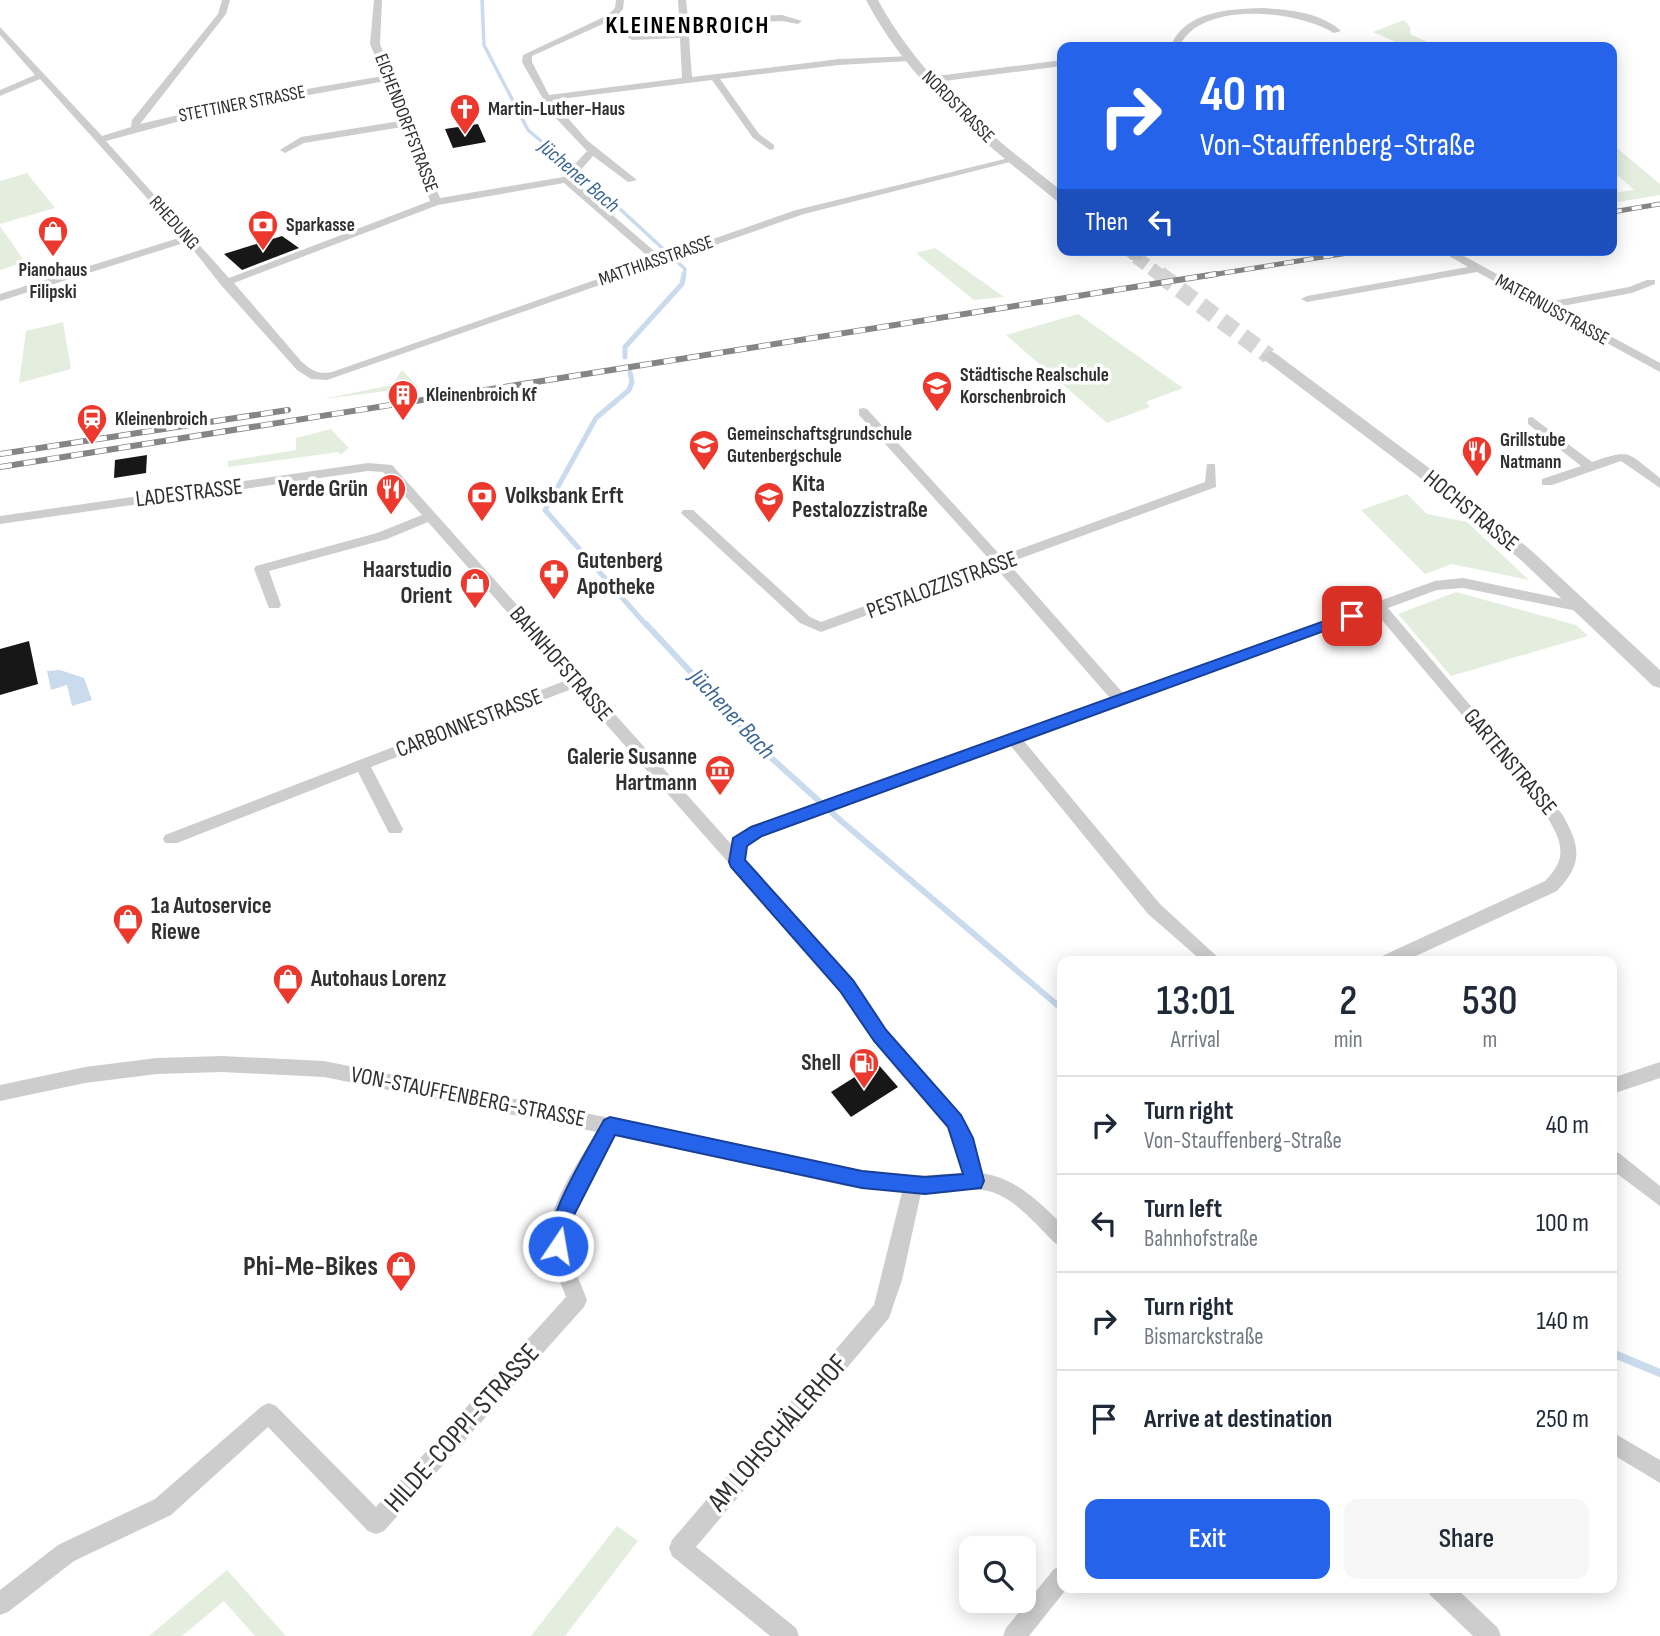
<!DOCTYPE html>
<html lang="en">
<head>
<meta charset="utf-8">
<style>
	:root { --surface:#fff; --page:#f6f6f7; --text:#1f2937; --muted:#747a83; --line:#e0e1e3; --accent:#2563eb }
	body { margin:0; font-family:"Sofia Sans Condensed",sans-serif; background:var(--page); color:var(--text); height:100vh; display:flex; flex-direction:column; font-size:26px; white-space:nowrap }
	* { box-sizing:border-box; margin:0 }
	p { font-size:23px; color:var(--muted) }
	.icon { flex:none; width:38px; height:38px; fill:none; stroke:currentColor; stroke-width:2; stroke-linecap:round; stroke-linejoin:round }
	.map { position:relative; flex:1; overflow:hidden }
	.drawer { position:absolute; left:1057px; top:956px; width:560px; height:637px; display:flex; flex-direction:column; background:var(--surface); border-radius:14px; box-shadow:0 4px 18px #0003 }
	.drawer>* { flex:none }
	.guide { position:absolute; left:1057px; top:42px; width:560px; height:214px; border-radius:14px; box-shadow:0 4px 18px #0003; background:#2563eb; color:#fff; overflow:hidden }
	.controls { position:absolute; left:959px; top:1536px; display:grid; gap:14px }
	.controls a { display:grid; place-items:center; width:77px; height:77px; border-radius:14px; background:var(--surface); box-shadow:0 4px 18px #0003; font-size:35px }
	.pin { position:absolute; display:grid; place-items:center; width:60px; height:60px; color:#fff; margin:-30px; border-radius:14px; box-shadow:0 4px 10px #0006 }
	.me { position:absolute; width:77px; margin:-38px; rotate:12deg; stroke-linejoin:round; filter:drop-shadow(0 0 5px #0008) }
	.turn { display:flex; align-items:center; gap:24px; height:147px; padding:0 28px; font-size:32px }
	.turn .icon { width:91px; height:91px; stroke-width:2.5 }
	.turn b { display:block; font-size:49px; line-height:60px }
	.then { display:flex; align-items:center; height:66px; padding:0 28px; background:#0003; gap:14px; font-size:26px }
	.eta { display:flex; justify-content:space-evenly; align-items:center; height:119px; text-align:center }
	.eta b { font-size:42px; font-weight:600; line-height:49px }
	.button { display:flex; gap:14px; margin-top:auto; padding:14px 28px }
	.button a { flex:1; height:80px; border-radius:14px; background:var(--accent); color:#fff; font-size:28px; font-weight:600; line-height:80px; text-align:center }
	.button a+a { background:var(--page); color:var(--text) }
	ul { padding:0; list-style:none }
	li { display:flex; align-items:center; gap:21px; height:98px; padding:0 28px; border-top:2px solid var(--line) }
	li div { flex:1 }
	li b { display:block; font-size:26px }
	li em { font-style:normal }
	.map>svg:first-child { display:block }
	.green { fill:#e4eede }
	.water { fill:#cadbee }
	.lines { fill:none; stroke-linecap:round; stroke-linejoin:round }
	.stream-far3 { stroke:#cadbee; stroke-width:3.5 }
	.stream-far2 { stroke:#cadbee; stroke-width:5 }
	.stream-far1 { stroke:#cadbee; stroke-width:6 }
	.stream { stroke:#cadbee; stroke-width:8 }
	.building { fill:#171717 }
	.tertiary-tunnel-far1 { stroke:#d6d6d6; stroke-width:13; stroke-dasharray:13 6; stroke-linecap:butt }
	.tertiary-tunnel { stroke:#d6d6d6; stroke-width:17; stroke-dasharray:17 9; stroke-linecap:butt }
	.minor { fill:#cdcdcd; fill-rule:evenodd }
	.tertiary { fill:#cdcdcd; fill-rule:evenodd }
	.rail-far1-casing { stroke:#858585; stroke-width:5 }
	.rail-casing { stroke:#858585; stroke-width:6 }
	.rail-far1 { stroke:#fff; stroke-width:3.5; stroke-dasharray:10; stroke-linecap:butt }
	.rail { stroke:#fff; stroke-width:4.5; stroke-dasharray:12; stroke-linecap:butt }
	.route { fill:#2563eb; stroke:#184099; stroke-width:2 }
	.labels { text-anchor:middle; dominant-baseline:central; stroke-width:7; stroke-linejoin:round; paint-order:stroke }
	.far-street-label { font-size:19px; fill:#303030; stroke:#fff }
	.far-poi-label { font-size:19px; font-weight:bold; fill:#303030; stroke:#fff; text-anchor:start }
	.far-water-label { font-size:21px; font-style:italic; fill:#3a6796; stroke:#fff }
	.poi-label { font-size:23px; font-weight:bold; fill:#303030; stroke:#fff; text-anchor:start }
	.street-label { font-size:23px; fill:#303030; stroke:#fff }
	.far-district-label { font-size:24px; font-weight:bold; letter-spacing:2px; fill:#000; stroke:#fff }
	.water-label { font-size:24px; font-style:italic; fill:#3a6796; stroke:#fff }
	.near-poi-label { font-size:28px; font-weight:bold; fill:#303030; stroke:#fff; text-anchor:end }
	.near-street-label { font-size:28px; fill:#303030; stroke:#fff }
</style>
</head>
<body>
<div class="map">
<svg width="1660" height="1636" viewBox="0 0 1660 1636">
	<rect width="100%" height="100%" fill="#fff"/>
	<g class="green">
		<polygon points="1404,20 1410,27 1410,34 1439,47 1407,47 1373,32"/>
		<polygon points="1612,144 1660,184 1660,195 1612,203 1612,193 1634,190 1612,170"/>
		<polygon points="27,173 55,208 0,224 0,181"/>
		<polygon points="0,226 25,262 0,270"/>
		<polygon points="935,248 1004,297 974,300 916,253"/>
		<polygon points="1078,314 1183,388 1146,402 1150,407 1107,423 1006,335"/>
		<polygon points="63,322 71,369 19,383 26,331"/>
		<polygon points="402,370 418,387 323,399 392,385"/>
		<polygon points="331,429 349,448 340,455 339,452 228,467 228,461 296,450 296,438"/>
		<polygon points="1407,494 1427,514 1467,522 1529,580 1452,564 1425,574 1361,510"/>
		<polygon points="1456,592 1576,625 1588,636 1451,676 1398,614"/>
		<polygon points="617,1526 638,1541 565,1636 531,1636"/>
		<polygon points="227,1570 286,1636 255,1636 224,1601 182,1636 149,1636"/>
	</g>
	<polygon class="water" points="60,670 84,678 92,700 72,706 67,685 51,690 47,671"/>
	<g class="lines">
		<polyline class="stream-far3" points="482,0 484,45 528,130 607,197 685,269 684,276"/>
		<g class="stream-far2">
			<polyline points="625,357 625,347 682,284 684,274"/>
			<polyline points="630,372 632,382 629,390 596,418 545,510 647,626"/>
		</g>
		<polyline class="stream-far1" points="646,624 767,754 840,820 1062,1009"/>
		<polyline class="stream" points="1612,1353 1660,1373"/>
	</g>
	<g class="building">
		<polygon points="478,124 486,142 453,148 445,129"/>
		<polygon points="282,236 299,248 242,270 224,254"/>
		<polygon points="147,455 146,473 114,478 115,460"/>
		<polygon points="29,641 38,684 0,695 0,649"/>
		<polygon points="877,1063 898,1087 851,1117 831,1092"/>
	</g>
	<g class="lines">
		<polyline class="tertiary-tunnel-far1" points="1136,257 1161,276"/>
		<polyline class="tertiary-tunnel" points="1159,274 1269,356"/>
		<g class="minor">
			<path d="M 222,0 L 230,0 L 226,14 L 140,124 L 242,100 L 383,76 L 370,44 L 374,0 L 382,0 L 380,44 L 440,198 L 563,177 L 587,151 L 551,113 L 522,62 L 523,55 L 608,15 L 615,8 L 616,0 L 624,0 L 623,9 L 614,19 L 532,56 L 532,62 L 549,95 L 682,78 L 680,38 L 632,40 L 627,37 L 632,34 L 680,32 L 678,0 L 686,0 L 688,19 L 782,15 L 802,21 L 798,24 L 782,21 L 688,24 L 692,77 L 839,59 L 912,56 L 912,60 L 909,61 L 839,65 L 720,79 L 759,134 L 774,145 L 774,149 L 770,150 L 753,138 L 712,80 L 552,100 L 588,141 L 637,180 L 628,182 L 593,156 L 572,180 L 661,257 L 796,210 L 1013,157 L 1018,160 L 804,214 L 327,380 L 311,379 L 297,370 L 221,285 L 187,242 L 0,301 L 0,294 L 182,237 L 40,79 L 0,96 L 0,90 L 35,75 L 0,35 L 0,27 L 102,136 L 131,127 L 132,120 L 218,14 ZM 385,81 L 400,121 L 301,137 L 280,150 L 285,153 L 304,143 L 402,127 L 430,201 L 229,278 L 106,141 L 206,114 ZM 564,183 L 652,260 L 332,372 C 318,375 311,370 301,361 L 234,283 L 438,205 Z"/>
			<path d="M 1262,8 C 1289,10 1320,12 1341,31 L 1334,33 C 1297,10 1200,0 1179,47 L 1170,47 C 1185,11 1228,9 1262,8 Z"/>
			<polygon points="1062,60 1062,66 929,83 924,80 929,77"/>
			<polygon points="1439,250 1453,250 1548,302 1629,287 1647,280 1655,280 1655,284 1632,293 1557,307 1660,363 1660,372 1477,272 1307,302 1301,299 1307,296 1468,267"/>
			<path d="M 863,408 L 867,409 L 1001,556 L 1205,482 L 1207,464 L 1215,464 L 1216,487 L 1008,563 L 1123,693 L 1435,581 L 1463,578 L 1587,604 L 1589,607 L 1587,610 L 1582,612 L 1463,588 L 1437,590 L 1388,608 L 1562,814 C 1580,845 1584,863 1557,891 L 1405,961 L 1380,961 L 1382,956 L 1545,881 C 1570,857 1561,839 1544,812 L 1376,613 L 1023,740 L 1160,904 L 1222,961 L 1202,961 L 1148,914 L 1010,745 L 762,835 L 747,846 L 745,860 L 853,980 L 886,1030 L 961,1115 L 972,1138 L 981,1173 C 1016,1178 1038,1201 1062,1224 L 1062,1246 L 1055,1243 C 1037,1226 1017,1200 992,1192 C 970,1186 943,1192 921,1193 L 902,1280 L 889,1318 L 696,1547 L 796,1628 L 799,1636 L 770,1636 L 672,1556 L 669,1548 L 672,1540 L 874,1305 L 902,1192 L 846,1186 L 615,1135 C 596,1167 567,1205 568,1244 C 569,1261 581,1283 587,1300 L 584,1307 L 384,1531 L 376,1534 L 368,1531 L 268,1427 L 171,1515 L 74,1561 L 8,1612 L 0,1615 L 0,1590 L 58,1545 L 155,1499 L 262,1406 L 269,1403 L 276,1406 L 376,1507 L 566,1297 C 561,1282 550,1262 548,1246 C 544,1211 579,1160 597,1132 L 324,1077 L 222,1072 L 157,1074 L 85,1083 L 0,1101 L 0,1085 L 85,1067 L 157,1058 L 222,1056 L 324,1061 L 610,1118 L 846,1168 L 913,1176 L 963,1173 L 949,1127 L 874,1040 L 841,990 L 574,688 L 371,767 L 403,829 L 401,833 L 389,833 L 358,772 L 177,843 L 165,843 L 163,839 L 165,835 L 567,680 L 428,522 L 387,539 L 269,571 L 281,605 L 279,608 L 269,608 L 254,569 L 256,566 L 377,533 L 422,515 L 383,472 L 368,471 L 0,524 L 0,516 L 368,463 L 392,465 L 731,844 L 733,839 L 750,827 L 1110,698 L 996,568 L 821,632 L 800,623 L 681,513 L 683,510 L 693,510 L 810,617 L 821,622 L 990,560 L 859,415 L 859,409 Z"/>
			<path d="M 1532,417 L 1592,462 C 1633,448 1627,453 1660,478 L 1660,488 L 1621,461 L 1552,485 L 1542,485 L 1542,479 L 1581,466 L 1528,424 L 1528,418 Z"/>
			<polygon points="1660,1062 1660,1078 1612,1094 1612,1078"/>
			<polygon points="1612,1151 1619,1153 1660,1186 1660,1206 1612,1170"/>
			<polygon points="1612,1432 1660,1460 1660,1483 1612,1454"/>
			<polygon points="1062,1566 1062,1587 1068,1587 1029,1636 1003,1636 1006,1628 1054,1569"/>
			<polygon points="1427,1587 1455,1587 1498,1628 1501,1636 1473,1636 1430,1595"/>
		</g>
		<g class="tertiary">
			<path d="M 866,0 L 878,0 C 921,80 992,137 1062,191 L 1062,202 L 1057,201 C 984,143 910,84 866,0 Z"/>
			<polygon points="1120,250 1136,250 1143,257 1141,260 1131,260"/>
			<polygon points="1269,351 1275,353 1468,497 1534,553 1660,670 1660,688 1653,686 1522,561 1456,505 1263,359 1261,356"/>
		</g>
		<g class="rail-far1-casing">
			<g id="rail-far1">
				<polyline points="1612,212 1660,204"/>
				<polyline points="1205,276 1367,250"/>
			</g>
		</g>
		<g class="rail-casing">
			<g id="rail">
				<polyline points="0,454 288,410"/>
				<polyline points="0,467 1216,274"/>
			</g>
		</g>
		<use href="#rail-far1" class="rail-far1"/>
		<use href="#rail" class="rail"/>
	</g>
	<path class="route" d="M 1352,611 L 1359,616 L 1357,619 L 762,836 L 747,846 L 745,860 L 853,980 L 886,1030 L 961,1115 L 973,1138 L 984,1181 L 981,1188 L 925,1194 L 862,1188 L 615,1135 L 574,1215 L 565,1253 L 558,1256 L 551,1253 C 539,1226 590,1146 604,1120 L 610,1117 L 862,1171 L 925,1177 L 963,1174 L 948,1127 L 874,1041 L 840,991 L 731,867 L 729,862 L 733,838 L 751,827 Z"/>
	<defs>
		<g id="church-pin" transform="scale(1.575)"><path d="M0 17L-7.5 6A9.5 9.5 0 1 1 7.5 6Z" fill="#ec382d" stroke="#fff"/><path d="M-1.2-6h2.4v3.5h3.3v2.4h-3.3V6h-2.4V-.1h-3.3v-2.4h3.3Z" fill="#fff"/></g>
		<g id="bank-pin" transform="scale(1.575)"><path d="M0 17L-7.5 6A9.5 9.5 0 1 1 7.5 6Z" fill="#ec382d" stroke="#fff"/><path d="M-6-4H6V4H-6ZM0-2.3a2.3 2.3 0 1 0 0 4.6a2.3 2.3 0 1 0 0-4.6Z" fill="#fff"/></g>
		<g id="shop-pin" transform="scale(1.575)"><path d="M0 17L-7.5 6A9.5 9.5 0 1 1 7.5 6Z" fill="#ec382d" stroke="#fff"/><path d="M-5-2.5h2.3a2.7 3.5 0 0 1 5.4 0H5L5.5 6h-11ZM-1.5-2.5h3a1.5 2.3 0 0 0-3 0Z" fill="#fff"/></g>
		<g id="school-pin" transform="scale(1.575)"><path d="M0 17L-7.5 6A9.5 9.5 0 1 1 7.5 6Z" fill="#ec382d" stroke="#fff"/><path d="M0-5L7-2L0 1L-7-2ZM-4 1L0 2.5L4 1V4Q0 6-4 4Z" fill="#fff"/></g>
		<g id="building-pin" transform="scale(1.575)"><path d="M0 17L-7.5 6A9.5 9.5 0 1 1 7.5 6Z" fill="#ec382d" stroke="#fff"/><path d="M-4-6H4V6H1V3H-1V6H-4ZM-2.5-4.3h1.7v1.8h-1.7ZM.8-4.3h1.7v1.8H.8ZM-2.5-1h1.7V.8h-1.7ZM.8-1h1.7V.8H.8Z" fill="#fff"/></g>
		<g id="station-pin" transform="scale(1.575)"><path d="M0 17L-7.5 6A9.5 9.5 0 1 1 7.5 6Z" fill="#ec382d" stroke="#fff"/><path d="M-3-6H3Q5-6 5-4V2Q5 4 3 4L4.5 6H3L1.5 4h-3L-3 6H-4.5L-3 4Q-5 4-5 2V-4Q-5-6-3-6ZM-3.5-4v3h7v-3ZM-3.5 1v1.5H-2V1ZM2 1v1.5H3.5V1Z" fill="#fff"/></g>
		<g id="restaurant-pin" transform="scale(1.575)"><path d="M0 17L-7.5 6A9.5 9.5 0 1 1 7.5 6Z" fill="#ec382d" stroke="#fff"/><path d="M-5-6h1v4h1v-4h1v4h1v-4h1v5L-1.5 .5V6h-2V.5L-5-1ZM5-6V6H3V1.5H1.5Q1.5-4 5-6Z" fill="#fff"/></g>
		<g id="pharmacy-pin" transform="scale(1.575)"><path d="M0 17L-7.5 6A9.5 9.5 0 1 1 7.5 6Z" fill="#ec382d" stroke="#fff"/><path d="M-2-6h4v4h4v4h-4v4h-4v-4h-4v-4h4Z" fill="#fff"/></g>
		<g id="museum-pin" transform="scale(1.575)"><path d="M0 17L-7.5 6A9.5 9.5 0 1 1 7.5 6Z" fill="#ec382d" stroke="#fff"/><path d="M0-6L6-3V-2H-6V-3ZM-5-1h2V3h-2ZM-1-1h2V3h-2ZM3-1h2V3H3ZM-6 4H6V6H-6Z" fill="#fff"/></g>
		<g id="fuel-pin" transform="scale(1.575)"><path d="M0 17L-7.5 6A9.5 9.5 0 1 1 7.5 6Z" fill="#ec382d" stroke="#fff"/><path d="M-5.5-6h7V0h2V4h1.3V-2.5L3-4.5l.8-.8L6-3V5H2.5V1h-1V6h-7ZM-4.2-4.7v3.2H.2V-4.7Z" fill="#fff"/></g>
	</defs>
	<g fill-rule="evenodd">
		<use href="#church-pin" x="465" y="109"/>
		<use href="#bank-pin" x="263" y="225"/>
		<use href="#shop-pin" x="53" y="231"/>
		<use href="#school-pin" x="937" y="386"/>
		<use href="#building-pin" x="403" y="395"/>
		<use href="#station-pin" x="92" y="419"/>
		<use href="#school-pin" x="704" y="445"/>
		<use href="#restaurant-pin" x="1477" y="451"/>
		<use href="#restaurant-pin" x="391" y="489"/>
		<use href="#bank-pin" x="482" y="496"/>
		<use href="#school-pin" x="769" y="497"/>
		<use href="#pharmacy-pin" x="554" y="574"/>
		<use href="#shop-pin" x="475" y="583"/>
		<use href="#museum-pin" x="720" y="770"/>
		<use href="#shop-pin" x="128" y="919"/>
		<use href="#shop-pin" x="288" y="979"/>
		<use href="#fuel-pin" x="864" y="1063"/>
		<use href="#shop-pin" x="401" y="1266"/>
	</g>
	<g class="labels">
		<g class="far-street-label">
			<text transform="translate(242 104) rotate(-11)">STETTINER STRASSE</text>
			<text transform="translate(958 107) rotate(45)">NORDSTRASSE</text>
			<text transform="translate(406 123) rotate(69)">EICHENDORFFSTRASSE</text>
			<text transform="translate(174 223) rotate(48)">RHEDUNG</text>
			<text transform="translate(656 261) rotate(-19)">MATTHIASSTRASSE</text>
			<text transform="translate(1552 310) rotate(29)">MATERNUSSTRASSE</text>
		</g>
		<g class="far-poi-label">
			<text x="488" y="109">Martin-Luther-Haus</text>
			<text x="286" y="225">Sparkasse</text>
			<text x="53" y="270" text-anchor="middle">Pianohaus<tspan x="53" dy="22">Filipski</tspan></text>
			<text x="960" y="375">Städtische Realschule<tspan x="960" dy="22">Korschenbroich</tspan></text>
			<text x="426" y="395">Kleinenbroich Kf</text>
			<text x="115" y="419">Kleinenbroich</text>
			<text x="727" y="434">Gemeinschaftsgrundschule<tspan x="727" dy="22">Gutenbergschule</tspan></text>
			<text x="1500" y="440">Grillstube<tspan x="1500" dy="22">Natmann</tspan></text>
		</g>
		<g class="far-water-label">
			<text transform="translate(579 176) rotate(41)">Jüchener Bach</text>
		</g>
		<g class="poi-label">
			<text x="792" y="484">Kita<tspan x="792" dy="26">Pestalozzistraße</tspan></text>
			<text x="368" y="489" text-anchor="end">Verde Grün</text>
			<text x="505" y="496">Volksbank Erft</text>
			<text x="577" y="561">Gutenberg<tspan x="577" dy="26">Apotheke</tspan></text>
			<text x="452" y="570" text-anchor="end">Haarstudio<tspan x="452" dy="26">Orient</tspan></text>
			<text x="697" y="757" text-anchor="end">Galerie Susanne<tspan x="697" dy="26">Hartmann</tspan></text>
			<text x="151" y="906">1a Autoservice<tspan x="151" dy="26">Riewe</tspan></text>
			<text x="311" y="979">Autohaus Lorenz</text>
			<text x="841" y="1063" text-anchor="end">Shell</text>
		</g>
		<g class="street-label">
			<text transform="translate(189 493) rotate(-7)">LADESTRASSE</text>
			<text transform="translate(1471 511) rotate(39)">HOCHSTRASSE</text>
			<text transform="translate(942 585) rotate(-20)">PESTALOZZISTRASSE</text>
			<text transform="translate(561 664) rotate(49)">BAHNHOFSTRASSE</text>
			<text transform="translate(469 723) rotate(-21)">CARBONNESTRASSE</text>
			<text transform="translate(1510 762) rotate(50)">GARTENSTRASSE</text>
			<text transform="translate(468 1097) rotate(11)">VON-STAUFFENBERG-STRASSE</text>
		</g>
		<g class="far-district-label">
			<text x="688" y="25">KLEINENBROICH</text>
		</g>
		<g class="water-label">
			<text transform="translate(732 714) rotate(47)">Jüchener Bach</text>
		</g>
		<g class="near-poi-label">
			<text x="378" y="1266">Phi-Me-Bikes</text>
		</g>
		<g class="near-street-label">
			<text transform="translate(462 1428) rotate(-48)">HILDE-COPPI-STRASSE</text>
			<text transform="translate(778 1433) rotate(-49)">AM LOHSCHÄLERHOF</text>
		</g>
	</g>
</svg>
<div class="controls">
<a><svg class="icon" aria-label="search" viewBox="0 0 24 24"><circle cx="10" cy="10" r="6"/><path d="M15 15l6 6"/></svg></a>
</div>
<div class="pin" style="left:1352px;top:616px;background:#d93025"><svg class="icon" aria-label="arrive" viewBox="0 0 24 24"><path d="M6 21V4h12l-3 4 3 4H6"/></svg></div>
<svg class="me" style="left:558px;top:1246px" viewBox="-20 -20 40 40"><circle r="17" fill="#2563eb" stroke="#fff" stroke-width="3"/><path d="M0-11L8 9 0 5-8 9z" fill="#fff"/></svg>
<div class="guide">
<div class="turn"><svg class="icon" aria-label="right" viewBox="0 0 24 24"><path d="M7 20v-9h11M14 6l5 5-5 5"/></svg><div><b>40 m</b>Von-Stauffenberg-Straße</div></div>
<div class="then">Then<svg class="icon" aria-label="left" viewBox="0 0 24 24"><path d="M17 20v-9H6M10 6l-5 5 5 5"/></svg></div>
</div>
<section class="drawer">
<div class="eta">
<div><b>13:01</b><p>Arrival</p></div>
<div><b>2</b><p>min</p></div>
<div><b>530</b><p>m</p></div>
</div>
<ul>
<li><svg class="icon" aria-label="right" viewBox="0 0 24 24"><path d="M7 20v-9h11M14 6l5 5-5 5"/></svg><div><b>Turn right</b><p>Von-Stauffenberg-Straße</p></div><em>40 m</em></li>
<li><svg class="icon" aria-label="left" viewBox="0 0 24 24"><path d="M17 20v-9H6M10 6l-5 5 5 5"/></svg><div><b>Turn left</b><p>Bahnhofstraße</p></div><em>100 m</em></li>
<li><svg class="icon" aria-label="right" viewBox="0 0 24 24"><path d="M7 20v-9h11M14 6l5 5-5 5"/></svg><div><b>Turn right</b><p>Bismarckstraße</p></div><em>140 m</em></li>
<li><svg class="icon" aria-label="arrive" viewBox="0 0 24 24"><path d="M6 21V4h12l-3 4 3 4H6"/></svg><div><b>Arrive at destination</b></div><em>250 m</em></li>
</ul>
<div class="button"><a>Exit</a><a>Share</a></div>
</section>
</div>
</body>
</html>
